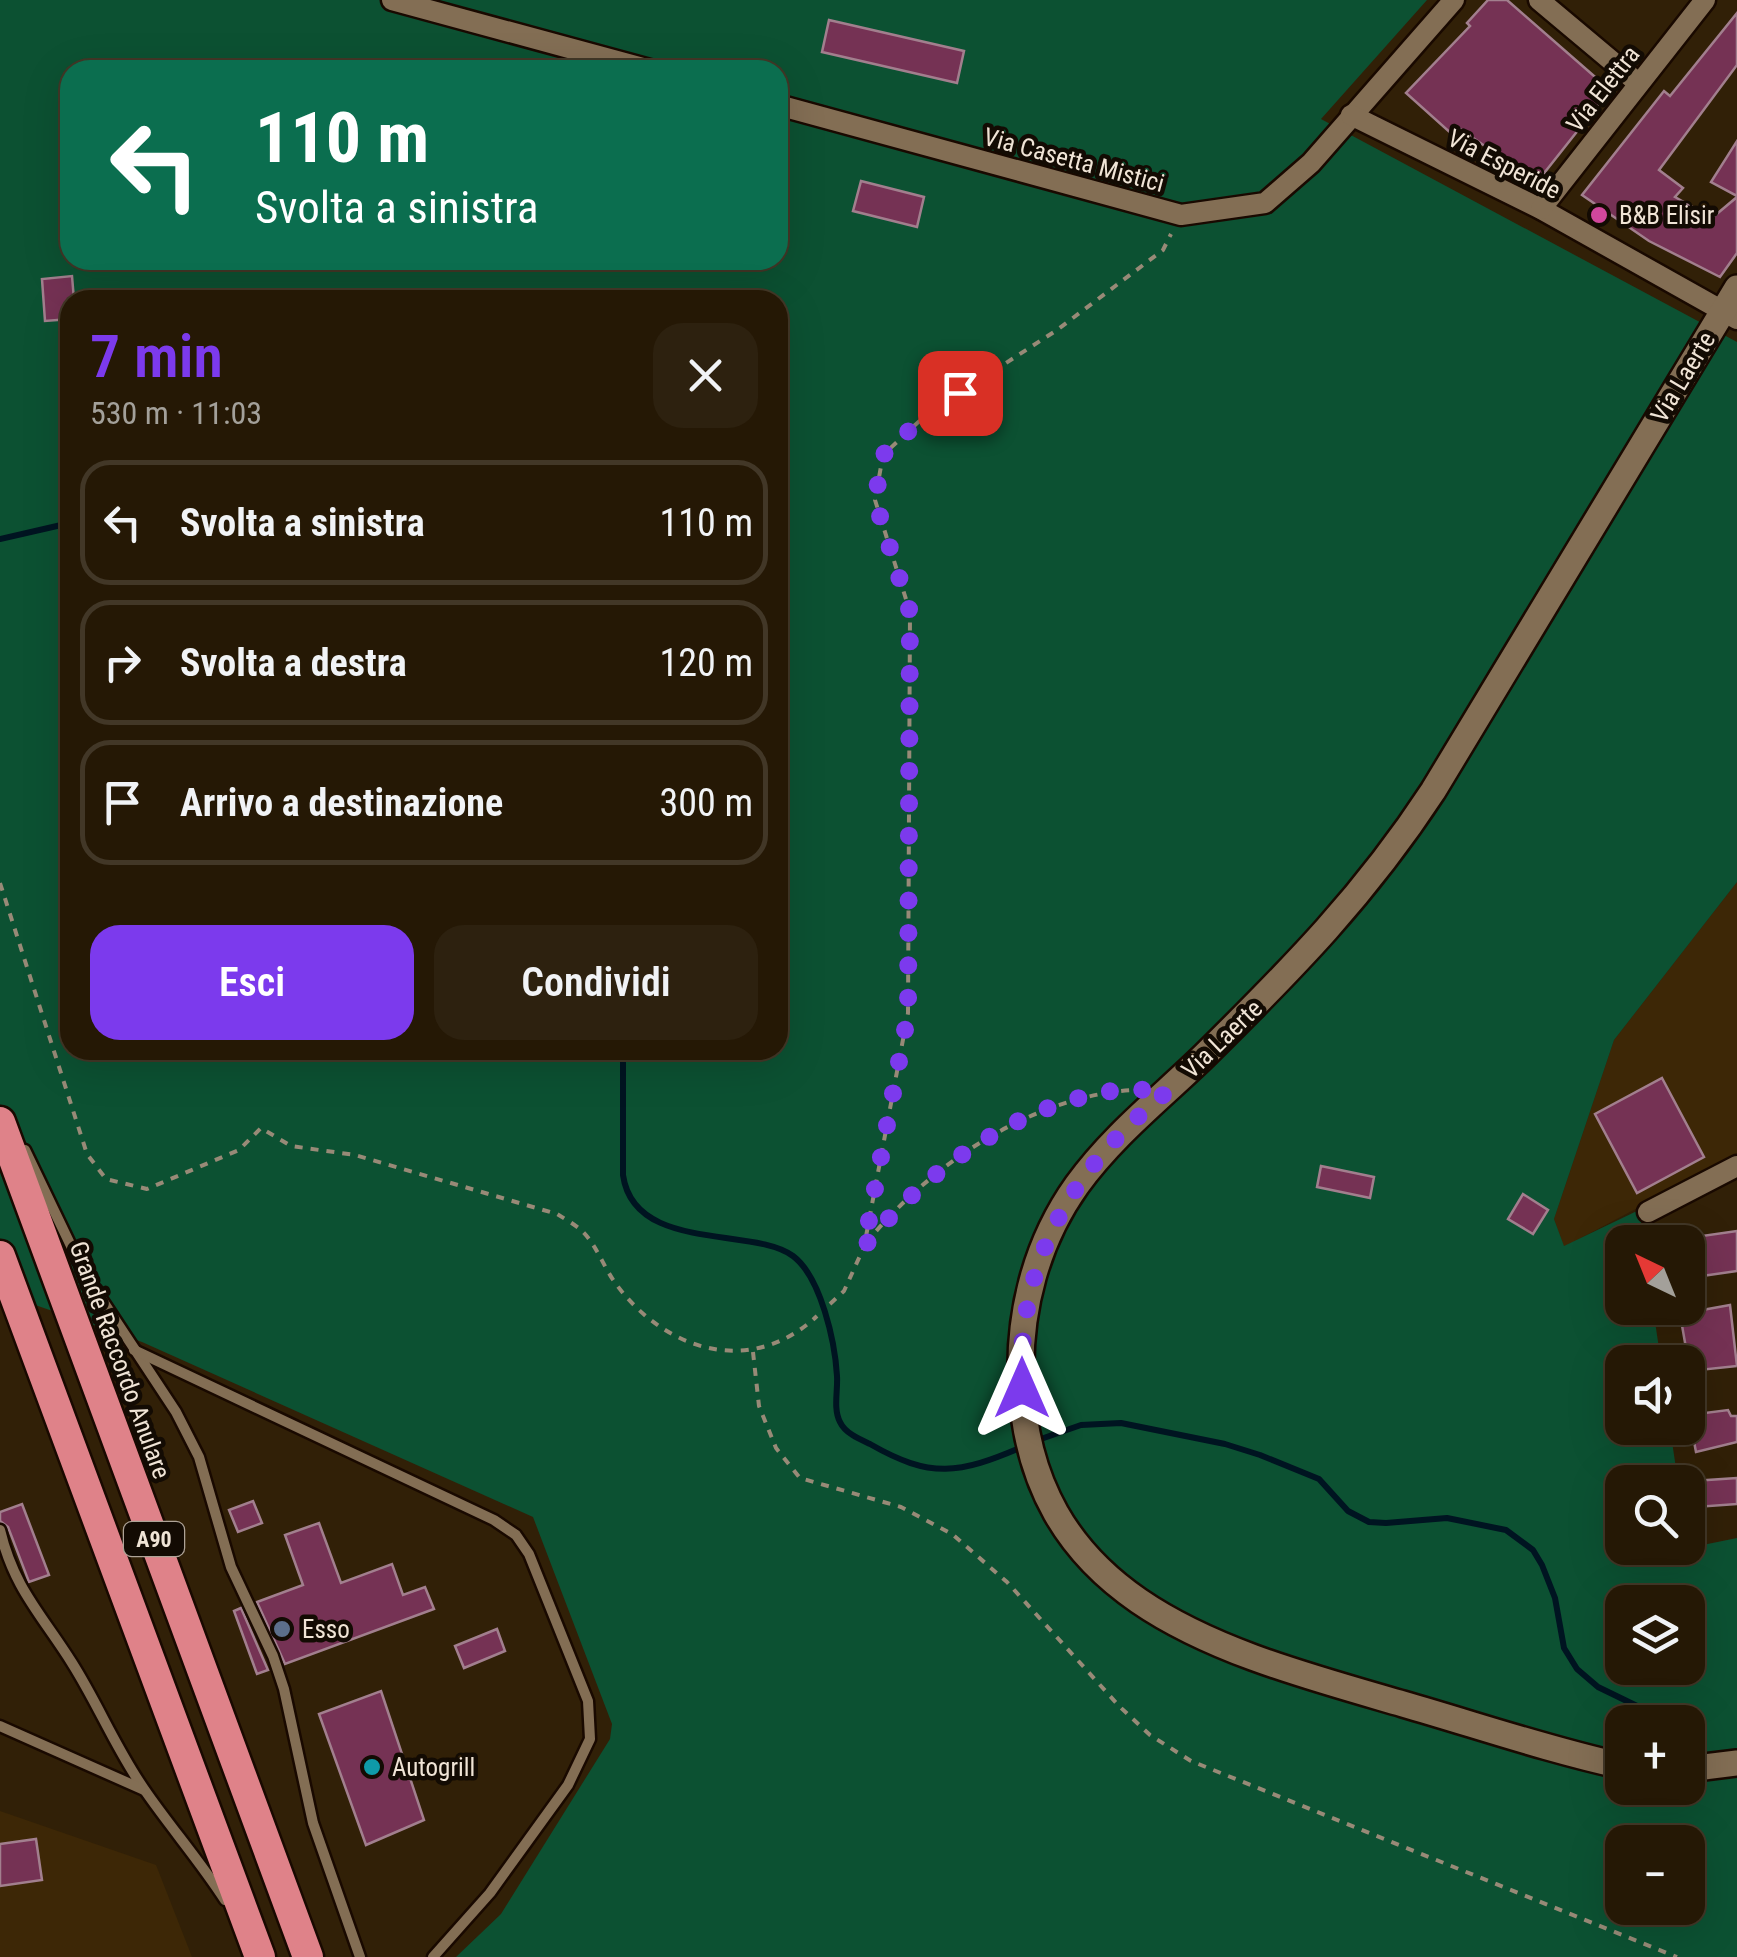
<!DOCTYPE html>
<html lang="it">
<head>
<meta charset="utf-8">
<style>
	:root { --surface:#251805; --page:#2d210f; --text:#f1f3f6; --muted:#a3a09a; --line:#423727; --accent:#7c3aed }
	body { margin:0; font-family:"Roboto Condensed",sans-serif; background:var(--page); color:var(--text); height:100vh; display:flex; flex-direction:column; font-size:38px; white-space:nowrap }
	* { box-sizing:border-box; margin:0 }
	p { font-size:32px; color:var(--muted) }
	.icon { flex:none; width:55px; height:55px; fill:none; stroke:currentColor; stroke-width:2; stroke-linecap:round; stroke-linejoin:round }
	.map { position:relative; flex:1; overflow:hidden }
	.panel { position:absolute; left:60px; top:290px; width:728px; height:770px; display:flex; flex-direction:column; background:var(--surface); border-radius:30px; box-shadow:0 10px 40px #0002,0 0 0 2px var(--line) }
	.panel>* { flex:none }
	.top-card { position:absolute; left:60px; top:60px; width:728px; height:210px; border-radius:30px; box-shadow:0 10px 40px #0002,0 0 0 2px var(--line); background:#0b6e4f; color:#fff; overflow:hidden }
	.needle { width:65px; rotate:317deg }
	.buttons { position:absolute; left:1605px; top:1225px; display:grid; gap:20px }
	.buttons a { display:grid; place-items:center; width:100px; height:100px; border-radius:20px; background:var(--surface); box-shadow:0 10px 40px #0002,0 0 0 2px var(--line); font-size:50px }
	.pin { position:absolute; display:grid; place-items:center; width:85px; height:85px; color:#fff; margin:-42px; border-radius:20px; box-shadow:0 5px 15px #0006 }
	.me { position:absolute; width:110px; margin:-55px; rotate:0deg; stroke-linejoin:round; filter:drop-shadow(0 0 8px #0008) }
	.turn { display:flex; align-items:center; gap:35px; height:210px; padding:0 30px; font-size:45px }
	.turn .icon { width:130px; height:130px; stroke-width:2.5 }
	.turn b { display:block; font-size:70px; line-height:85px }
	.round { display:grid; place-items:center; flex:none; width:105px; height:105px; border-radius:30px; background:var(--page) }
	.summary { display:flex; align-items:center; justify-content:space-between; height:170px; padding:0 30px }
	h1 { font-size:60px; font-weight:600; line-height:75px; color:var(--accent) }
	.cta { display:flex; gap:20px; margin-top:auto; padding:20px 30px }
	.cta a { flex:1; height:115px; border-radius:30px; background:var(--accent); color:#fff; font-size:40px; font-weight:600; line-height:115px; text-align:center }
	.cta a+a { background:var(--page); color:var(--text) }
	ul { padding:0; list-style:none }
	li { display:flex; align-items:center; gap:30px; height:125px; margin:0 20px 15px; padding:0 10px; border:5px solid var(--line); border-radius:30px }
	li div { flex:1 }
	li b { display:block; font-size:38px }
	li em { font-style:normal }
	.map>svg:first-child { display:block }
	.built { fill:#3d2706 }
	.green { fill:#0c5132; fill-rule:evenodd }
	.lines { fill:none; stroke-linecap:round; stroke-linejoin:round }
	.stream { stroke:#001421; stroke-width:6 }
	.building { fill:#753254; stroke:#a27f8e; stroke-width:2.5 }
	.service-casing { stroke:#190900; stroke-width:15 }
	.minor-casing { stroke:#190900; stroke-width:25 }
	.tertiary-casing { stroke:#190900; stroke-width:30 }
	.motorway-casing { stroke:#190900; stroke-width:35 }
	.path { stroke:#988a77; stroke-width:4; stroke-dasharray:8 8; stroke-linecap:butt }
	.service { stroke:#836e54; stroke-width:10 }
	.minor { stroke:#836e54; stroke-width:20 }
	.tertiary { stroke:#836e54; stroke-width:25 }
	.motorway { stroke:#df8289; stroke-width:30 }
	.route { stroke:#7c3aed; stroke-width:18; stroke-dasharray:0 32.4 }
	.hotel-dot { fill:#d1479c; stroke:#130b03; stroke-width:4 }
	.service-dot { fill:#5c6f8a; stroke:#130b03; stroke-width:4 }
	.culture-dot { fill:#0f9aa8; stroke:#130b03; stroke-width:4 }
	.labels { text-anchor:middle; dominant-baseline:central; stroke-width:9; stroke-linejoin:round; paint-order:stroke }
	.shield { fill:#130b03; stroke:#aea397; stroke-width:2.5 }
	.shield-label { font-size:22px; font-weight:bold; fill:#f0e4d6 }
	.street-label { font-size:25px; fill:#f0e4d6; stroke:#130b03 }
	.poi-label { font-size:25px; fill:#f0e4d6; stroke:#130b03; text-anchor:start }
</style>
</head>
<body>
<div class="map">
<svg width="1737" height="1957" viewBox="0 0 1737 1957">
	<rect width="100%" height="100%" fill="#312007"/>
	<g class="built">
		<polygon points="1737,882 1737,1155 1564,1247 1554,1219 1614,1040"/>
		<polygon points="0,1811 156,1865 192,1957 0,1957"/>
	</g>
	<path class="green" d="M 0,0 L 1427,0 L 1321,119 L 1737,342 L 1737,882 L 1614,1040 L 1554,1219 L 1564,1246 L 1639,1210 L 1644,1242 L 1622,1242 L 1622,1308 L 1653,1308 L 1661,1362 L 1622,1362 L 1622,1428 L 1670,1428 L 1678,1482 L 1622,1482 L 1622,1548 L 1688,1548 L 1737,1538 L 1737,1957 L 456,1957 L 501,1914 L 610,1739 L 612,1724 L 533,1517 L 142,1342 L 15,1298 L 0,1257 ZM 70,70 L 778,70 L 778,260 L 70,260 ZM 70,300 L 778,300 L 778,1050 L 70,1050 ZM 1622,1602 L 1688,1602 L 1688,1668 L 1622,1668 ZM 1622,1722 L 1688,1722 L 1688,1788 L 1622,1788 ZM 1622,1842 L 1688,1842 L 1688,1908 L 1622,1908 Z"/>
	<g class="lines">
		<g class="stream">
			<polyline points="0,539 70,523"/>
			<path d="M 623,1050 L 623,1175 C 634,1253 753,1226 793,1256 C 821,1277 835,1342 837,1376 C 838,1390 833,1409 840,1422 C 845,1433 859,1439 870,1444 C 931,1479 959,1474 1022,1447"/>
			<polyline points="1038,1440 1081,1425 1121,1423 1225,1444 1260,1455 1319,1479 1348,1511 1369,1522 1386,1523 1447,1518 1506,1530 1533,1550 1542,1565 1555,1598 1564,1648 1577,1669 1598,1687 1670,1722"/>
			<polyline points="1688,1733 1691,1735"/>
		</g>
	</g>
	<g class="building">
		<polygon points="1488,0 1507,0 1610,90 1537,182 1460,129 1454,136 1406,93 1470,26 1467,23"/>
		<polygon points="1737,13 1737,65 1659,170 1683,188 1675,197 1712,218 1737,197 1737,253 1720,277 1649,241 1582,195 1664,91 1670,96"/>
		<polygon points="829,20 964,51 957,83 822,52"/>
		<polygon points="1737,141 1737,196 1711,182"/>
		<polygon points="861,181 924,197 917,227 853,211"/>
		<polygon points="72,276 74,300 70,300 70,319 45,321 42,279"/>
		<polygon points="1662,1078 1704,1157 1637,1193 1595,1114"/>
		<polygon points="1321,1166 1374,1177 1370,1198 1317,1187"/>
		<polygon points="1523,1194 1548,1210 1533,1234 1508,1219"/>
		<polygon points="1737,1231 1737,1271 1688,1278 1688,1238"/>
		<polygon points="1730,1305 1737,1366 1690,1371 1680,1314"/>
		<polygon points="1728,1410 1731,1416 1737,1416 1737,1442 1696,1452 1689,1415"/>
		<polygon points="1737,1478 1737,1504 1696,1507 1693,1481"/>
		<polygon points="253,1501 262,1523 238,1532 229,1510"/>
		<polygon points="22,1504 49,1575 29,1582 8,1527 0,1521 0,1512"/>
		<polygon points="319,1523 341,1583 392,1564 403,1595 425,1587 434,1609 285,1664 257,1602 303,1585 285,1535"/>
		<polygon points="241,1608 268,1670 257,1674 234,1611"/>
		<polygon points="497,1629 505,1651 464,1668 455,1646"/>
		<polygon points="381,1691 424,1820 366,1845 319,1714"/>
		<polygon points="36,1839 42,1880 0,1886 0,1844"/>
	</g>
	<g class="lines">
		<g class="service-casing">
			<g id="service">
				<polyline points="25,1150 83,1271 176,1412 199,1457 231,1567 273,1656 284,1689 313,1823 360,1957"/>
				<polyline points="134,1350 494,1520 516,1535 529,1554 588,1701 590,1739 568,1785 490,1893 433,1957"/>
				<path d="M 0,1530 C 14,1589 42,1615 72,1663 C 98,1704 116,1749 144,1789 C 170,1827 200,1861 225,1900"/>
				<polyline points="0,1726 144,1790"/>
			</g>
		</g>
		<g class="minor-casing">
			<g id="minor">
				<polyline points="392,0 650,70"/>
				<polyline points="1539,0 1638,83"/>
				<polyline points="778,105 1181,215 1265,203 1311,163 1454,0"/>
				<polyline points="1351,115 1541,209 1737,319"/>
				<polyline points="1541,209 1705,0"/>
				<polyline points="1648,1212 1737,1166"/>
			</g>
		</g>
		<g class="tertiary-casing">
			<g id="tertiary">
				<path d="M 1622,1766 C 1549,1750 1476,1725 1403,1704 C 1224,1652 1028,1605 1021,1378 C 1019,1309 1037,1241 1077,1185 C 1113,1135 1162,1097 1205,1055 C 1293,968 1365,895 1433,791 L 1737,288"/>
				<polyline points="1688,1769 1737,1763"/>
			</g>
		</g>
		<g class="motorway-casing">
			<g id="motorway">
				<polyline points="0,1122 308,1957"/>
				<polyline points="0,1256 260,1957"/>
			</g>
		</g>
		<g class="path">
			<path d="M 0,883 L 87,1154 L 106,1179 L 147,1189 L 239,1150 L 261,1128 L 291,1146 L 355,1155 L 557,1214 C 565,1219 576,1225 583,1232 C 597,1246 604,1268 616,1284 C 666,1352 752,1377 817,1316"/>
			<path d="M 866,1243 C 930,1165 1030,1097 1132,1090"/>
			<polyline points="830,1304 844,1291 864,1247 908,1013 910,612 875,500 883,455 927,414 1057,330 1163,250 1171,234"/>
			<polyline points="753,1352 759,1406 776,1448 800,1478 901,1507 952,1534 1007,1582 1119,1706 1150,1735 1191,1761 1677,1957"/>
		</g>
		<use href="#service" class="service"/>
		<use href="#minor" class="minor"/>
		<use href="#tertiary" class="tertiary"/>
		<use href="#motorway" class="motorway"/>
	</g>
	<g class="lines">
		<path class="route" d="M 960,393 L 927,414 L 883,455 L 875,500 L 910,612 L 908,1014 L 864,1247 C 922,1174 1012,1108 1106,1092 C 1126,1088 1147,1090 1168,1091 C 1072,1168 1016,1263 1022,1388"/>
	</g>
	<circle class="hotel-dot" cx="1599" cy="215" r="10"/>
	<circle class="service-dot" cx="282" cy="1629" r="10"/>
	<circle class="culture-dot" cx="372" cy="1767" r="10"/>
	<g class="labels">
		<rect class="shield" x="124" y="1522" width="60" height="34" rx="8"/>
		<g class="shield-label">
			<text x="154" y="1539">A90</text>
		</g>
		<g class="street-label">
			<text transform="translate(1603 89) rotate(-52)">Via Elettra</text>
			<text transform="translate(1074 160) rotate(15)">Via Casetta Mistici</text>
			<text transform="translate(1504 164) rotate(27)">Via Esperide</text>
			<text transform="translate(1683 377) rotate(-59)">Via Laerte</text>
			<text transform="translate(1222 1039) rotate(-44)">Via Laerte</text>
			<text transform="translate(120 1360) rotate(70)">Grande Raccordo Anulare</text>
		</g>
		<g class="poi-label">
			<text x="1619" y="215">B&amp;B Elisir</text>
			<text x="302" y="1629">Esso</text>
			<text x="392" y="1767">Autogrill</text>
		</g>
	</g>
</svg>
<div class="buttons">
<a><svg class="needle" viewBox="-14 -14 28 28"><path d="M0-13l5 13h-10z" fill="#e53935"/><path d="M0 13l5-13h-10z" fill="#a3a09a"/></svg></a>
<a><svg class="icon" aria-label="sound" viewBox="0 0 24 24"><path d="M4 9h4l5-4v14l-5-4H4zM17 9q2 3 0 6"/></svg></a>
<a><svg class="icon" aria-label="search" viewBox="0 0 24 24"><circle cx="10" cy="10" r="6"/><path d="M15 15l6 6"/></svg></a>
<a><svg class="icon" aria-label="layers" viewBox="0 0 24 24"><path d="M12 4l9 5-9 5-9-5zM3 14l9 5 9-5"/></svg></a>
<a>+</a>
<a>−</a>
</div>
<div class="pin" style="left:960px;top:393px;background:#d93025"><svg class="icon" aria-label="arrive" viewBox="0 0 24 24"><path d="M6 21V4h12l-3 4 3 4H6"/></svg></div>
<svg class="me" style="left:1022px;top:1388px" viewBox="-20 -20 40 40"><path d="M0-17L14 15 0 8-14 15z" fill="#7c3aed" stroke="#fff" stroke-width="4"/></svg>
<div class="top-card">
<div class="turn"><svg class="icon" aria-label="left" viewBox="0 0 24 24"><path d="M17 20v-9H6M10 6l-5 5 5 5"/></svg><div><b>110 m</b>Svolta a sinistra</div></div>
</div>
<section class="panel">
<div class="summary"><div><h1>7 min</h1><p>530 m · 11:03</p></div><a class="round"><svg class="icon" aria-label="close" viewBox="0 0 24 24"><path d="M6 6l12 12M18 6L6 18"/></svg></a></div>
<ul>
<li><svg class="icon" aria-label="left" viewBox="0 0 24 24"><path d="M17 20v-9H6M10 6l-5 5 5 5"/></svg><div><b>Svolta a sinistra</b></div><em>110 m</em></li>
<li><svg class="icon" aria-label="right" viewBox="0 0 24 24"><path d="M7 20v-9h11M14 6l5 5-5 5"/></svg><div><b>Svolta a destra</b></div><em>120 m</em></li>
<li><svg class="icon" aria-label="arrive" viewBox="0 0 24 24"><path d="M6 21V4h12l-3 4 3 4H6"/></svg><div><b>Arrivo a destinazione</b></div><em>300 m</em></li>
</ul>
<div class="cta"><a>Esci</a><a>Condividi</a></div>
</section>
</div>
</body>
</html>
